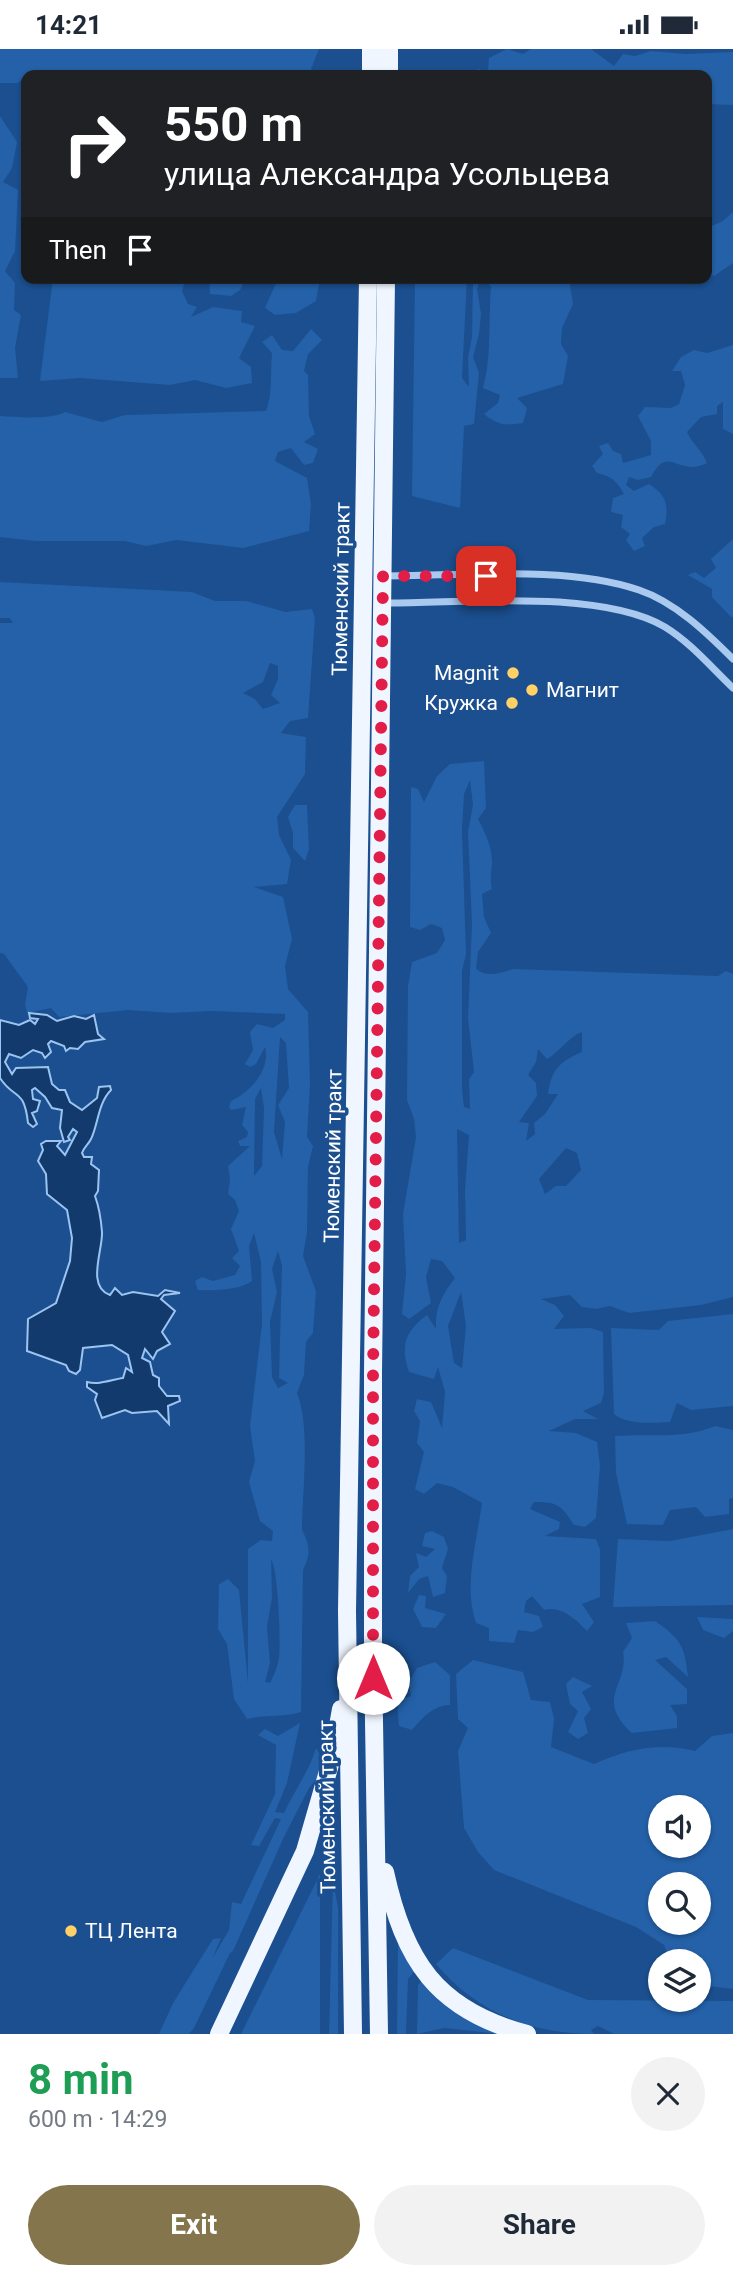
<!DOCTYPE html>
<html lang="en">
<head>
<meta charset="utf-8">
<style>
	:root { --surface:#fff; --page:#f2f2f3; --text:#1f2937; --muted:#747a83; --accent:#84754c }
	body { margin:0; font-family:Roboto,sans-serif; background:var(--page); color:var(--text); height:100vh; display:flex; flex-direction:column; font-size:26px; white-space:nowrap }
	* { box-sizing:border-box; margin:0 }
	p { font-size:23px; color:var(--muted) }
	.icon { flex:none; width:38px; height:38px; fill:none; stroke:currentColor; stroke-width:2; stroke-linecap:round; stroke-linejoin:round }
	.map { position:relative; height:1985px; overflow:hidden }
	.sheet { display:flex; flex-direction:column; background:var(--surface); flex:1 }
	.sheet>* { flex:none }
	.guide { position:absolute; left:21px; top:21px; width:691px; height:214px; border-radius:14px; box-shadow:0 2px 5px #0004; background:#202124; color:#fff; overflow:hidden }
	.fabs { position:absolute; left:648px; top:1746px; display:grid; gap:14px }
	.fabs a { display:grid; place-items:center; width:63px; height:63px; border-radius:50%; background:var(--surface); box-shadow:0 2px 5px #0004; font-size:35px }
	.pin { position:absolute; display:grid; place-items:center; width:60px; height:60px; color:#fff; margin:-30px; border-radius:14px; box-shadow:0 4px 10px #0006 }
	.me { position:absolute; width:77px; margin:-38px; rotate:0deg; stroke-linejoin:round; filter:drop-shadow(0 0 5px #0008) }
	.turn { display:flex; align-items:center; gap:24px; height:147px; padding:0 28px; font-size:32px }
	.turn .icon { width:91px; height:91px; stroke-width:2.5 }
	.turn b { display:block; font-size:49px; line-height:60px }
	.then { display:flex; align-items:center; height:66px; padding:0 28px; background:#0003; gap:14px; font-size:26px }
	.round { display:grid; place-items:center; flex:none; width:74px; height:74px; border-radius:37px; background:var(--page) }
	.headline { display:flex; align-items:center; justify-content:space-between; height:119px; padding:0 28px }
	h1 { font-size:42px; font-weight:700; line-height:52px; color:#1e9e55 }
	.button { display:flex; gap:14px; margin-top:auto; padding:14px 28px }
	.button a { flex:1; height:80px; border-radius:42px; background:var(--accent); color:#fff; font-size:28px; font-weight:700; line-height:80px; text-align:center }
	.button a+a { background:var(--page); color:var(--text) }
	.status { display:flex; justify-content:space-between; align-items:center; height:49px; padding:0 35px; background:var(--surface); direction:ltr }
	.status svg { height:19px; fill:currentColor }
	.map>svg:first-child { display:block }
	.green { fill:#2461a8; fill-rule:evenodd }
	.water { fill:#123a6d; stroke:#9cc4f0; stroke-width:2 }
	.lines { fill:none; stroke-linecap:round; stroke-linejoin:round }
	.street { stroke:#a9c9ee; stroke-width:7 }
	.primary { stroke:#f0f6ff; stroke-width:18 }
	.route { stroke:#e11d48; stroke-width:12; stroke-dasharray:0 21.6 }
	.poi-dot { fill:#ffd166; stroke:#1b4f8f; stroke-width:2.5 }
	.labels { text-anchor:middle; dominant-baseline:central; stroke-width:7; stroke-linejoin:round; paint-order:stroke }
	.street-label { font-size:21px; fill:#fff; stroke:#1b4f8f }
	.poi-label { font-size:21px; fill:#fff; stroke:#1b4f8f; text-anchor:end }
</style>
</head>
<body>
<div class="status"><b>14:21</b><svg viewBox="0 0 49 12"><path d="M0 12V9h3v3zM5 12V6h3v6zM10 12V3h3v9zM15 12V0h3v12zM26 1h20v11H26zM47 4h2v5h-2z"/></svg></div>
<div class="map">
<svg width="733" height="1985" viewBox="0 0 733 1985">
	<rect width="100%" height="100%" fill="#1b4f8f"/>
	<g class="green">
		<polygon points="0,0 319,0 311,20 314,26 263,26 261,21 256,26 34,25 26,26 18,34 0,34"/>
		<polygon points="507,0 523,5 531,0 591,0 614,17 623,5 635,7 651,2 686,5 733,3 733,56 707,55 707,26 472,26 478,20 488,22 489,9"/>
		<polygon points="0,67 17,93 12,119 3,133 18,141 15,202 5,222 15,234 14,261 21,266 15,299 18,329 0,329"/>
		<polygon points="733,163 733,214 714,227 707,225 707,179 723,172"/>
		<polygon points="53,229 186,229 182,242 188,255 197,258 191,268 213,258 242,262 241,273 255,277 239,309 251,318 252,334 226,339 195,331 170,336 80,329 40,332"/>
		<polygon points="209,229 246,229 240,241 231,247 210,245"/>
		<polygon points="270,229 320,229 316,252 296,264 275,266 265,259 276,234"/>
		<polygon points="415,229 467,229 462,329 469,338 468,309 472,288 473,229 481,229 477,240 481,265 479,285 473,308 479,324 474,375 464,377 460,459 412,447"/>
		<path d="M 484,229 L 576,229 L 570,236 L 573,255 L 562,279 L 561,295 L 568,307 L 563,335 L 517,349 L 527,359 L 523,374 C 506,377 497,376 484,365 L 498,354 L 500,346 L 483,339 C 492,307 488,272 491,238 Z"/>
		<path d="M 311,280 L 322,291 L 308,305 L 304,322 L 308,326 L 309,367 L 315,385 L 304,393 L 318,400 L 313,414 L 304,416 L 291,399 L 278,403 L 275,412 L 307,429 L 311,455 L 309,482 L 243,499 L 177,491 L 146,497 L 125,492 L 35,492 L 0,488 L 0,367 C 19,368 50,371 65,363 L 102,373 L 125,366 L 266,362 C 273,345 270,323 272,304 L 262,293 L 272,286 L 282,301 L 293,302 Z"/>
		<path d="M 733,296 L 733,385 L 723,380 L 723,353 L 717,357 L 717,365 L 701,368 L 687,383 C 693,396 702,401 707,414 C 677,429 669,394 651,428 L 638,431 L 629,428 L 626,436 L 634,442 L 649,435 C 666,446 669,455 665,475 L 654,478 L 642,489 L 645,497 L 634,502 L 626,491 L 630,485 L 621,478 L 623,466 L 611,463 L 613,449 L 624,445 C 617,432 611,427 597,424 L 592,417 L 603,405 L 599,397 L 608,394 L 613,402 L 621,405 L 623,414 L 651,406 L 651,392 L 638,367 L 645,358 L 671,359 L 679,355 L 685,336 L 681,322 L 672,322 L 681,308 L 694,301 L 707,304 Z"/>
		<polygon points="733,490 733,568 731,568 712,548 712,540 688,526 695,523 704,529 716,519 711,510"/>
		<path d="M 0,533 L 192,543 L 215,552 L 246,552 L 286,563 L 312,560 L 315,569 L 308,669 L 290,672 L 281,684 L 306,688 L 305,725 L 277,768 L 279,786 L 291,811 L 287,835 L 254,838 L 283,848 L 292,890 L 285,917 L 288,940 L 308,963 L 310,1035 L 307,1088 L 313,1097 L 308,1118 L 307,1183 L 303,1207 L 316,1242 L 313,1284 L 306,1293 L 304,1326 L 297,1344 C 311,1379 302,1442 302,1481 C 310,1496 311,1505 303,1521 L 301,1663 C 281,1669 267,1665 247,1670 L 234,1650 L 227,1595 L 218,1580 L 219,1535 L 228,1530 L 239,1541 L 248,1634 L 248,1500 L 261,1491 L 272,1492 L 273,1482 L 260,1472 L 249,1433 L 255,1412 L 250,1377 L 262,1275 L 261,1213 L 254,1184 L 249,1197 L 252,1232 C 240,1241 213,1242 198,1241 L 195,1232 L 202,1228 L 213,1232 L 235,1226 L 240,1217 L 232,1209 L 239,1202 L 231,1180 L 239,1162 L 235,1151 L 228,1145 L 230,1130 L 228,1117 L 250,1097 L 240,1097 L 238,1092 L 247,1088 L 248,1083 L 242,1076 L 246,1058 L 231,1061 L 229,1058 L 231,1052 C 250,1044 271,1020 265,998 L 256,1015 L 250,1018 L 245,1015 L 253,1001 L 250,983 L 257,975 L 273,979 L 285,971 L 285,965 L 211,962 L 171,964 L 128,961 L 59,968 L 51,959 L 27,964 L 25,955 L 28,938 L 4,905 L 0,904 L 0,574 L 13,574 L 10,569 L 0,569 ZM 270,614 L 278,617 L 278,630 L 271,646 L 280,654 L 263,660 L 255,650 L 243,644 L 263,633 ZM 280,988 L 286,994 L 289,1039 L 278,1056 L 285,1073 L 282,1110 L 274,1083 ZM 261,1039 L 264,1059 L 262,1117 L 254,1127 L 255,1050 ZM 278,1202 L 282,1217 L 279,1329 L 288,1334 L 278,1339 L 272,1328 L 270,1273 L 277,1243 L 272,1220 ZM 271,1510 C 278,1520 281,1592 279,1608 C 278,1617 274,1626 270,1634 L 265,1633 L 270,1614 L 267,1578 L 272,1549 Z"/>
		<path d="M 484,712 L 486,759 L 478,770 C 485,783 493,800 492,816 C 491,826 490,830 492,840 L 482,845 L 484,868 L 491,884 L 478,903 L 476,920 C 487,929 501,924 513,920 L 718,927 L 726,922 L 733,925 L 733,1248 L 701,1256 L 629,1264 L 610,1257 L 596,1260 L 582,1258 L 570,1246 L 541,1250 L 555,1256 L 564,1267 L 554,1280 L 591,1279 L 603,1283 L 604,1344 L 601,1354 L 583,1362 L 598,1370 L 575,1370 L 549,1382 L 576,1384 L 597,1393 L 600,1417 L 596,1469 L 585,1478 L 574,1476 C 561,1456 558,1453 534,1453 L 530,1460 L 560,1473 L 559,1480 L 545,1487 L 596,1490 L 600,1500 L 600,1548 L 582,1555 L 594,1573 L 587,1582 C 576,1570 560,1556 544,1561 L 532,1547 L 526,1552 L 524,1563 L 539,1567 L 543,1578 L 533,1583 L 518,1581 L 514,1594 L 489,1592 L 489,1579 L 476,1574 C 463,1537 477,1492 482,1454 L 453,1438 L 437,1434 L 424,1445 L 415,1440 L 424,1403 L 417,1394 L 420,1372 L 414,1362 L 417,1350 L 431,1353 L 442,1379 L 445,1343 L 438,1318 L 434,1330 L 409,1323 C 400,1297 405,1282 427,1266 L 436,1280 C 435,1258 442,1246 455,1229 L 442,1212 L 431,1210 L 426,1228 L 431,1254 L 409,1270 L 402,1265 L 406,1225 L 403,1165 L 416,1088 L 414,1070 L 407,1051 L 408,937 L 412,913 L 437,904 L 445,891 L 442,879 L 431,875 L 420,881 L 410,878 L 411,738 L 418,740 L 424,753 L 437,727 L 450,715 ZM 470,731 L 473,756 L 468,783 L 472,875 L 468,969 L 474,1023 L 469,1030 L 470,1060 L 464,1058 L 462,1040 L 462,922 L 466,905 L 462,781 L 464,745 ZM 582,983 L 582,1003 C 560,1012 551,1021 548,1045 L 558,1045 L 545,1065 L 534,1074 L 535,1085 L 526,1092 L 529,1074 L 519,1073 L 537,1047 L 536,1034 L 528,1026 L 536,1013 L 538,1000 L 547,1010 C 561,1002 568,988 582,983 ZM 457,1080 L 469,1086 L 465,1141 L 466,1191 L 459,1194 ZM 566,1099 L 577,1104 L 581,1121 L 566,1137 L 556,1137 L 545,1145 L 539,1130 ZM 461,1243 L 466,1277 L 462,1319 L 454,1314 L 448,1277 Z"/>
		<polygon points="295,756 307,756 309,800 305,812 293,799 293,784 288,768"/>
		<path d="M 733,1265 L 733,1357 L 691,1361 L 677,1354 L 670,1373 C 653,1374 627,1376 614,1365 L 611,1279 L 659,1281 L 668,1272 Z"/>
		<path d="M 715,1377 L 733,1381 L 733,1449 L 729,1450 L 729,1465 L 705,1468 L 696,1458 L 670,1461 L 663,1476 L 627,1475 L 616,1424 L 615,1387 C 650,1384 682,1391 715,1377 Z"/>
		<polygon points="733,1480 733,1556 613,1558 618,1490 670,1492"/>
		<polygon points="432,1482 444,1488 448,1500 442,1519 447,1527 445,1544 433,1548 428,1527 419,1530 408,1544 410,1527 419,1518 416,1504 426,1508 435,1500 422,1497 425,1484"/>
		<polygon points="419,1546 426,1547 425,1559 446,1565 436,1579 422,1578 413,1560"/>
		<polygon points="697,1568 733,1570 733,1582 724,1589 703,1581"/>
		<path d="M 655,1572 C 681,1590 685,1597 688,1628 L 666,1608 L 655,1611 L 687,1640 L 687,1655 L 670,1656 L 677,1667 L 677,1679 L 632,1684 C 594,1649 629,1636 623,1603 L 632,1589 L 626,1574 Z"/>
		<path d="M 473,1611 L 523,1623 L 531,1651 L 550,1653 L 554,1670 L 551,1698 L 594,1715 C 627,1700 659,1693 695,1702 L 712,1687 L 733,1684 L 733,1940 L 699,1936 L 698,1913 L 670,1913 L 664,1896 L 636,1878 L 494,1821 L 478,1803 L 464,1779 L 458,1702 L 468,1679 L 458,1670 L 456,1625 ZM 660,1759 L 698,1759 L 698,1797 L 660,1797 ZM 660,1836 L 698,1836 L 698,1874 L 660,1874 Z"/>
		<path d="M 435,1613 L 450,1626 L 450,1656 C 434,1656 422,1669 412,1681 L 399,1677 L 397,1652 L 411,1647 L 409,1632 L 417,1619 Z"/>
		<polygon points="573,1628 592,1637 582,1643 591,1660 584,1669 588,1684 578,1690 568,1683 578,1662 570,1655 566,1635"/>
		<path d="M 300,1674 L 287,1734 L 275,1763 L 284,1764 C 294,1742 310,1721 316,1699 L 320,1706 L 319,1727 L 309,1739 L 283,1790 L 233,1902 L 230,1904 L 194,1979 L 189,1985 L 159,1985 L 173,1954 L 213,1890 L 221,1889 L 212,1910 L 229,1881 L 232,1853 L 241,1855 L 281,1770 L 275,1769 L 259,1797 L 251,1796 L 275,1745 L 276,1696 L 258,1686 L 265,1680 L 278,1687 Z"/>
		<polygon points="320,1825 320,1985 241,1985"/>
		<polygon points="333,1831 338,1859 338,1985 329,1985"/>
		<polygon points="398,1891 416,1920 408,1930 406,1985 397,1985"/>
		<path d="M 453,1899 L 588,1951 L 733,1952 L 733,1985 L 614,1985 L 598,1977 L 591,1981 L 594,1985 C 531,1985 476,1963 436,1915 Z"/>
		<polygon points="423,1930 500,1985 444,1979 417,1985 418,1936"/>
	</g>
	<path class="water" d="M 29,964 L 47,966 L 57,972 L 74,967 L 86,970 L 94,966 L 98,985 L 104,990 L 85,993 L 78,1000 L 70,999 L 66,1002 L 64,997 L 51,992 L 48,995 L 51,1003 L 45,1009 L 42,1004 L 33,1001 L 21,1009 L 9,1005 L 5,1013 L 12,1025 L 16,1019 L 48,1018 L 52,1035 L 59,1041 L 65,1041 L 70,1053 L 82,1061 L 97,1049 L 99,1038 L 110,1037 L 111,1041 C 98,1054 98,1076 91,1090 C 88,1096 84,1098 82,1104 L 84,1108 L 92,1108 L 91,1115 L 99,1121 L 98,1142 L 95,1147 C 99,1158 101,1170 102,1183 C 103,1201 86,1238 110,1246 L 115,1239 L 122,1246 L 133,1243 L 158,1247 L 165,1241 L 180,1244 L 164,1246 L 161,1250 L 175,1262 L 162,1283 L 170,1295 L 157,1302 L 153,1310 L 145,1300 L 142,1309 L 150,1313 L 153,1326 L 159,1329 L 159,1337 L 167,1347 L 179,1347 L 180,1352 L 168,1357 L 169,1375 L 157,1362 L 132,1364 L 125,1361 L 102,1369 L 95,1351 L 97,1345 L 87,1338 L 87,1333 C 100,1336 110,1331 123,1329 L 126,1319 L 132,1323 L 128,1306 L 112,1296 L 83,1299 L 80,1321 L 76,1325 L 69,1322 L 66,1316 L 27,1302 L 28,1270 L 56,1254 L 70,1212 L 72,1189 L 67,1161 L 47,1145 L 46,1125 L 38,1112 L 43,1101 L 41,1095 L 46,1092 L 61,1092 L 57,1097 L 65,1106 L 77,1083 L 73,1080 L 68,1088 L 70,1091 L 64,1093 L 60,1079 L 62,1061 L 52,1059 L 45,1048 L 35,1039 L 32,1041 L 33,1050 L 40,1052 L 37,1062 L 32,1064 L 37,1075 L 33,1078 L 28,1074 C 24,1038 14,1051 0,1029 L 0,971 L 19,976 L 30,971 L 35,975 L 38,970 L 30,969 Z"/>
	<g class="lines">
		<g class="street">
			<path d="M 384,527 C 461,527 567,516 639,541 C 675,553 707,584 733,610"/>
			<path d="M 384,554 C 460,554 600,540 665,578 C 691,594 711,618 733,639"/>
		</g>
		<g class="primary">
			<polyline points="371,26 371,0"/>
			<polyline points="389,26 389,0"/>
			<path d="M 385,1823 C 404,1911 436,1961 527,1985"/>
			<polyline points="219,1985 305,1802 333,1705 341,1660"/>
			<polyline points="353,1985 347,1562 368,229"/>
			<polyline points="379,1985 373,1609 373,1324 386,229"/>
		</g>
	</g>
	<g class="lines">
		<polyline class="route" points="373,1629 373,1324 383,527 486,527"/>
	</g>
	<g class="poi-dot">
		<circle cx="513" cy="624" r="7"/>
		<circle cx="532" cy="641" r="7"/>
		<circle cx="512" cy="654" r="7"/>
		<circle cx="71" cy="1882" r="7"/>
	</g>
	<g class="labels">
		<g class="street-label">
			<text transform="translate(341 540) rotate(-89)">Тюменский тракт</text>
			<text transform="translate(333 1107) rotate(-89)">Тюменский тракт</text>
			<text transform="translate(327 1758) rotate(-91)">Тюменский тракт</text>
		</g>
		<g class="poi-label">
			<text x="499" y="624">Magnit</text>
			<text x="546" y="641" text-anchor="start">Магнит</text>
			<text x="498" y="654">Кружка</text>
			<text x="85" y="1882" text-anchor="start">ТЦ Лента</text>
		</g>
	</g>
</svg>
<div class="fabs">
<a><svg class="icon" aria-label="sound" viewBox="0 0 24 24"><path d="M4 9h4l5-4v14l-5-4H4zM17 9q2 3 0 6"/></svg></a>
<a><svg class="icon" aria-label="search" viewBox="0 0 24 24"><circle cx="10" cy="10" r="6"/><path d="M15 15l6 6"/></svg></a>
<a><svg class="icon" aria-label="layers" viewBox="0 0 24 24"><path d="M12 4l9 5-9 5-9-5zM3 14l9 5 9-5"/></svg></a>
</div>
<div class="pin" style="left:486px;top:527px;background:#d93025"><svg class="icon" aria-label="arrive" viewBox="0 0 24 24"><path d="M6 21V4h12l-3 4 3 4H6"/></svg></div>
<svg class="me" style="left:373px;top:1629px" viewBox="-20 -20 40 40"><circle r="19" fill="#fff"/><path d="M0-13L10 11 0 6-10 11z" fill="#e11d48"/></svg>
<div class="guide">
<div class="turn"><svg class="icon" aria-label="right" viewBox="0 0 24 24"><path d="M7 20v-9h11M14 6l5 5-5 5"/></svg><div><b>550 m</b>улица Александра Усольцева</div></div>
<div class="then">Then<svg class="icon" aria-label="arrive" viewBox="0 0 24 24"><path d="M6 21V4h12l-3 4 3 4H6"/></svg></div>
</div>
</div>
<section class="sheet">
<div class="headline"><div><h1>8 min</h1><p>600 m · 14:29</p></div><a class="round"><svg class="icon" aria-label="close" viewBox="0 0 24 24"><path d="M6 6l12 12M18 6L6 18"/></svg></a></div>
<div class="button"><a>Exit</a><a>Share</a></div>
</section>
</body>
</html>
